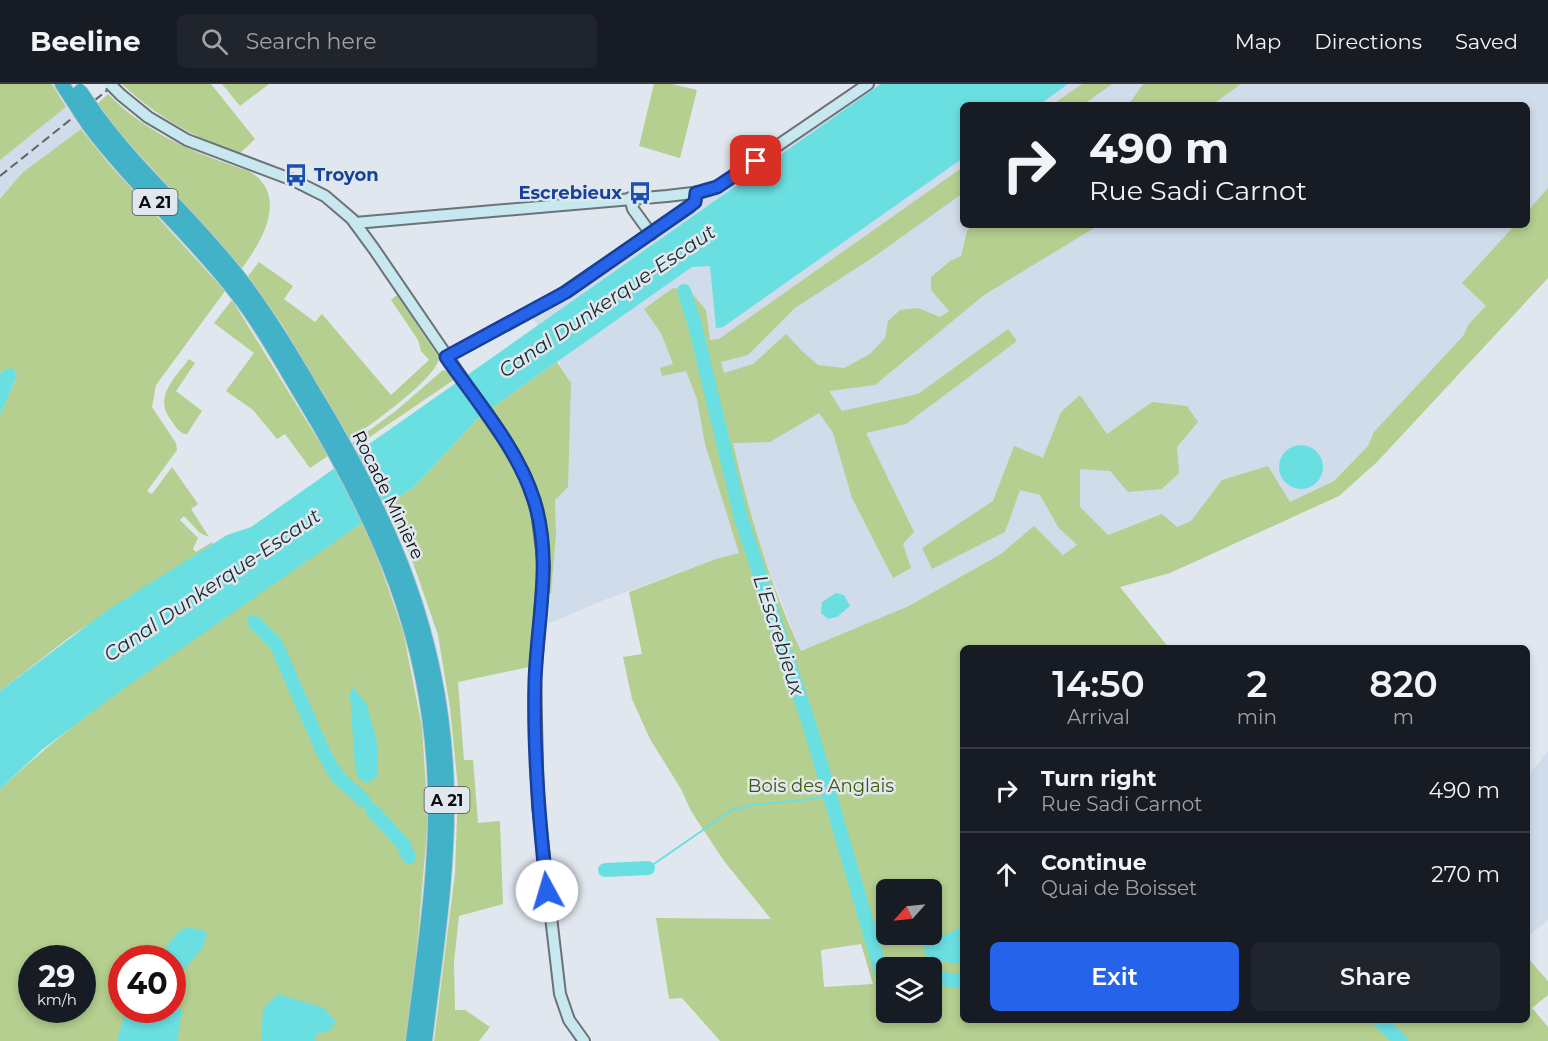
<!DOCTYPE html>
<html lang="en">
<head>
<meta charset="utf-8">
<style>
	:root { --surface:#171b24; --page:#20242c; --text:#f1f3f6; --muted:#9ea1a6; --line:#363941; --accent:#2563eb }
	body { margin:0; font-family:Montserrat,sans-serif; background:var(--page); color:var(--text); height:100vh; display:flex; flex-direction:column; font-size:22px; white-space:nowrap }
	* { box-sizing:border-box; margin:0 }
	p { font-size:20px; color:var(--muted) }
	.icon { flex:none; width:33px; height:33px; fill:none; stroke:currentColor; stroke-width:2; stroke-linecap:round; stroke-linejoin:round }
	.map { position:relative; flex:1; overflow:hidden }
	.details { position:absolute; left:960px; top:561px; width:570px; height:378px; display:flex; flex-direction:column; background:var(--surface); border-radius:9px; box-shadow:0 3px 9px #0003 }
	.details>* { flex:none }
	.top-card { position:absolute; left:960px; top:18px; width:570px; height:126px; border-radius:9px; box-shadow:0 3px 9px #0003; background:#171b24; color:var(--text); overflow:hidden }
	.needle { width:39px; rotate:243deg }
	.controls { position:absolute; left:876px; top:795px; display:grid; gap:12px }
	.controls a { display:grid; place-items:center; width:66px; height:66px; border-radius:9px; background:var(--surface); box-shadow:0 3px 9px #0003; font-size:30px }
	.speed { position:absolute; left:18px; top:861px; display:flex; gap:12px; font-size:30px; font-weight:700; text-align:center }
	.speed>* { display:grid; place-content:center; width:78px; height:78px; border-radius:50%; background:var(--surface); box-shadow:0 3px 9px #0003; line-height:1 }
	.speed small { font-size:15px; font-weight:400 }
	.speed .limit { border:9px solid #d22; background:#fff; color:#111 }
	.pin { position:absolute; display:grid; place-items:center; width:51px; height:51px; color:#fff; margin:-26px; border-radius:12px; box-shadow:0 3px 9px #0006 }
	.me { position:absolute; width:66px; margin:-33px; rotate:354deg; stroke-linejoin:round; filter:drop-shadow(0 0 4px #0008) }
	.turn { display:flex; align-items:center; gap:21px; height:126px; padding:0 30px; font-size:27px }
	.turn .icon { width:78px; height:78px; stroke-width:2.5 }
	.turn b { display:block; font-size:42px; line-height:51px }
	.eta { display:flex; justify-content:space-evenly; align-items:center; height:102px; text-align:center }
	.eta b { font-size:36px; font-weight:600; line-height:42px }
	.action { display:flex; gap:12px; margin-top:auto; padding:12px 30px }
	.action a { flex:1; height:69px; border-radius:9px; background:var(--accent); color:#fff; font-size:24px; font-weight:600; line-height:69px; text-align:center }
	.action a+a { background:var(--page); color:var(--text) }
	ul { padding:0; list-style:none }
	li { display:flex; align-items:center; gap:18px; height:84px; padding:0 30px; border-top:2px solid var(--line) }
	li div { flex:1 }
	li b { display:block; font-size:22px }
	li em { font-style:normal }
	header { display:flex; align-items:center; gap:36px; box-sizing:border-box; height:84px; padding:0 30px; background:var(--surface); border-bottom:2px solid var(--line) }
	header strong { font-size:28px }
	nav { display:flex; gap:33px; margin-inline-start:auto; font-size:21px }
	.search { width:420px; height:54px; background:var(--page); display:flex; align-items:center; gap:15px; box-sizing:border-box; padding:0 21px; border-radius:9px; color:var(--muted); font-size:22px }
	.map>svg:first-child { display:block }
	.built { fill:#d1dcea; fill-rule:evenodd }
	.green { fill:#b4cf8f; fill-rule:evenodd }
	.water { fill:#6adfe1 }
	.lines { fill:none; stroke-linecap:round; stroke-linejoin:round }
	.stream { stroke:#6adfe1; stroke-width:2 }
	.river { stroke:#6adfe1; stroke-width:14 }
	.secondary-casing { stroke:#6d7279; stroke-width:14 }
	.highway-casing { stroke:#c4c5c6; stroke-width:16 }
	.secondary { stroke:#c6e8ee; stroke-width:10 }
	.highway { stroke:#41b2c7; stroke-width:14 }
	.rail { stroke:#606469; stroke-width:2; stroke-dasharray:9 4.5; stroke-linecap:butt }
	.secondary-bridge-casing { stroke:#6d7279; stroke-width:14; stroke-linecap:butt }
	.highway-bridge-casing { stroke:#c4c5c6; stroke-width:16; stroke-linecap:butt }
	.secondary-bridge { stroke:#c6e8ee; stroke-width:10 }
	.highway-bridge { stroke:#41b2c7; stroke-width:14 }
	.route-casing { stroke:#184099; stroke-width:15 }
	.route { stroke:#2563eb; stroke-width:10 }
	.labels { text-anchor:middle; dominant-baseline:central; stroke-width:5; stroke-linejoin:round; paint-order:stroke }
	.shield { fill:#e1e7ef; stroke:#4b4e53; stroke-width:1.5 }
	.shield-label { font-size:16px; font-weight:bold; fill:#0b0d10 }
	.transit-label { font-size:18px; font-weight:bold; fill:#164399; stroke:#e1e7ef; text-anchor:start }
	.street-label { font-size:18px; fill:#0b0d10; stroke:#e1e7ef }
	.park-label { font-size:18px; fill:#3e5802; stroke:#e1e7ef }
	.water-label { font-size:20px; font-style:italic; fill:#182d2e; stroke:#e1e7ef }
</style>
</head>
<body>
<header>
<strong>Beeline</strong>
<div class="search"><svg class="icon" aria-label="search" viewBox="0 0 24 24"><circle cx="10" cy="10" r="6"/><path d="M15 15l6 6"/></svg>Search here</div>
<nav><a>Map</a><a>Directions</a><a>Saved</a></nav>
</header>
<div class="map">
<svg width="1548" height="957" viewBox="0 0 1548 957">
	<rect width="100%" height="100%" fill="#e1e7ef"/>
	<g class="built">
		<path d="M 877,0 L 1548,0 L 1548,179 L 1334,397 L 1119,503 L 806,581 L 761,465 L 716,475 L 604,516 L 548,540 L 556,451 L 555,416 L 571,299 L 529,227 ZM 963,21 L 1527,21 L 1527,141 L 963,141 Z"/>
		<polygon points="66,23 81,45 22,89 0,115 0,76"/>
		<polygon points="1548,667 1548,836 1530,851 1527,848 1527,693"/>
	</g>
	<g class="green">
		<polygon points="0,0 52,0 66,23 0,76"/>
		<path d="M 122,0 L 211,0 L 255,55 L 239,70 C 192,52 158,34 122,0 Z"/>
		<polygon points="222,0 269,0 240,22"/>
		<polygon points="654,0 672,0 697,6 680,74 639,62"/>
		<polygon points="1082,0 1112,0 1083,21 1052,21"/>
		<polygon points="1143,0 1241,0 1216,18 1217,21 1126,21 1132,16"/>
		<path d="M 108,10 C 150,52 195,69 249,87 C 289,111 263,156 242,184 L 113,41 L 97,20 Z"/>
		<polygon points="81,45 108,79 225,207 156,301 152,323 176,359 177,366 147,407 152,410 172,383 198,420 191,425 209,453 200,449 184,432 180,436 198,454 193,465 196,468 212,458 213,460 71,552 0,607 0,331 17,292 12,284 0,289 0,115 22,89"/>
		<path d="M 963,83 L 963,109 L 875,172 L 795,224 L 748,271 L 721,278 L 724,289 L 753,280 L 786,250 L 803,268 L 818,281 L 844,284 L 870,270 L 885,254 L 888,237 L 900,226 L 918,224 L 940,233 L 949,227 L 931,206 L 931,193 L 950,177 L 961,172 L 967,147 L 973,141 L 1099,141 L 984,211 L 875,301 L 829,307 L 842,327 L 918,310 L 1008,245 L 1017,257 L 906,340 L 866,349 L 914,448 L 903,460 L 911,484 L 893,494 L 852,414 L 833,349 L 819,329 L 770,358 L 733,359 C 749,430 770,501 801,567 L 909,522 L 1001,470 L 1034,442 L 1063,471 L 1077,461 L 1058,443 L 1040,411 L 1020,406 L 1005,448 L 932,485 L 922,464 L 993,417 L 1014,362 L 1043,374 L 1061,328 L 1080,311 L 1107,350 L 1152,318 L 1187,322 L 1198,338 L 1177,363 L 1179,389 L 1162,405 L 1128,408 L 1110,387 L 1080,385 L 1080,423 L 1108,451 L 1162,430 L 1177,443 L 1191,437 L 1222,396 L 1268,382 L 1290,418 L 1334,397 L 1368,362 L 1374,348 L 1463,252 L 1469,240 L 1486,222 L 1462,199 L 1515,141 L 1527,141 L 1527,128 L 1548,104 L 1548,194 L 1377,378 L 1339,412 L 1170,489 L 1120,503 L 1169,564 L 963,564 L 963,936 L 1527,936 L 1527,873 L 1548,897 L 1548,911 L 1532,924 L 1548,943 L 1548,957 L 720,957 L 682,914 L 669,915 L 656,834 L 771,835 L 724,777 L 691,727 L 681,705 L 650,655 L 632,615 L 623,573 L 642,570 L 629,508 L 716,475 L 739,469 L 705,360 L 697,315 L 686,287 L 662,292 L 660,284 L 673,280 L 661,249 L 644,225 L 673,204 L 689,206 L 706,226 L 710,256 L 719,255 ZM 886,806 L 932,806 L 932,850 L 886,850 ZM 861,860 L 873,900 L 824,903 L 821,866 ZM 886,884 L 932,884 L 932,928 L 886,928 Z"/>
		<path d="M 259,178 L 293,202 L 284,215 L 315,238 L 322,230 L 391,311 L 429,276 L 421,267 L 418,256 L 391,216 L 397,211 L 439,274 C 436,295 369,342 350,355 L 282,240 L 248,192 Z"/>
		<polygon points="232,216 328,372 310,384 285,350 277,355 253,326 226,307 254,269 214,239"/>
		<path d="M 189,275 L 195,279 L 176,307 L 202,327 L 187,350 L 184,350 C 178,347 175,342 171,336 C 153,313 175,294 189,275 Z"/>
		<polygon points="557,278 571,299 568,403 555,416 556,451 551,510 535,509 529,583 458,598 464,676 473,676 478,739 500,737 503,820 459,832 454,878 455,926 465,926 490,943 479,957 434,957 455,789 458,704 450,624 438,551 412,476 387,422 415,402 480,332"/>
		<polygon points="443,286 449,288 455,295 355,363 352,359 397,326"/>
		<path d="M 363,438 L 368,446 L 403,547 L 422,643 L 428,735 L 409,957 L 0,957 L 0,705 C 108,605 242,522 363,438 ZM 32,874 L 82,874 L 82,926 L 32,926 ZM 122,874 L 172,874 L 172,926 L 122,926 Z"/>
	</g>
	<g class="water">
		<polygon points="881,0 1068,0 1039,21 963,21 963,74 723,243 716,244 710,182 692,183 480,332 415,402 119,608 43,665 0,705 0,607 109,525 227,451 251,443"/>
		<polygon points="12,283 17,292 0,331 0,289"/>
		<circle cx="1301" cy="383" r="22"/>
		<polygon points="836,509 844,511 850,522 837,533 828,535 821,529 822,518"/>
		<polygon points="352,602 366,619 377,657 378,690 373,696 366,699 358,694 355,683 350,611"/>
		<polygon points="963,842 963,881 929,875 925,871 924,861"/>
		<polygon points="188,843 207,848 203,863 177,894 177,908 174,917 182,927 177,957 117,957 126,926 172,926 172,874 158,874 178,848"/>
		<polygon points="278,910 324,924 336,938 328,948 317,949 315,957 261,957 263,925"/>
	</g>
	<g class="lines">
		<polyline class="stream" points="648,784 732,726 751,721 831,713"/>
		<g class="river">
			<polyline points="684,207 695,241 741,434 811,646 881,888 886,891"/>
			<polyline points="254,538 276,560 325,672 338,693 364,717"/>
			<polyline points="372,726 403,760 409,773"/>
			<polyline points="605,786 648,784"/>
			<polyline points="932,894 963,897"/>
			<polyline points="1379,936 1401,957"/>
		</g>
		<g class="secondary-casing">
			<g id="secondary">
				<polyline points="121,11 148,33 187,56 293,96 325,112 352,135 374,165 513,369 526,394 537,427 544,482 535,595 538,721 560,910 569,936 584,957"/>
				<polyline points="630,114 633,125 651,150"/>
				<polyline points="355,139 667,112 701,108 717,103 868,0"/>
				<polyline points="446,273 559,212 690,122 695,118 696,109"/>
			</g>
		</g>
		<g class="highway-casing">
			<g id="highway">
				<polyline points="62,0 71,14"/>
				<path d="M 98,33 C 141,91 197,138 241,196 C 268,231 291,270 314,309 C 391,436 443,553 447,705 C 449,789 435,874 425,957"/>
				<path d="M 88,40 C 133,101 191,150 237,210 C 262,242 282,279 303,314 C 380,442 431,554 435,707 C 437,790 423,874 413,957"/>
			</g>
		</g>
		<use href="#secondary" class="secondary"/>
		<use href="#highway" class="highway"/>
		<polyline class="rail" points="0,92 115,0"/>
		<g class="secondary-bridge-casing">
			<polyline id="secondary-bridge" points="110,0 121,11"/>
		</g>
		<g class="highway-bridge-casing">
			<g id="highway-bridge">
				<polyline points="80,7 98,33"/>
				<polyline points="71,14 88,40"/>
			</g>
		</g>
		<use href="#secondary-bridge" class="secondary-bridge"/>
		<use href="#highway-bridge" class="highway-bridge"/>
	</g>
	<g class="lines">
		<g class="route-casing">
			<path id="route" d="M 547,807 C 539,737 533,667 535,597 C 537,536 553,476 534,416 C 517,363 477,318 446,273 L 566,208 L 690,122 L 695,118 L 696,109 L 717,103 L 756,77"/>
		</g>
		<use href="#route" class="route"/>
	</g>
	<defs>
		<g id="bus-bare" transform="scale(1.8)"><path d="M-5-6H5V4H4V6H2V4H-2V6H-4V4H-5ZM-3.5-4V0h7V-4ZM-3.5 1.2v1.5H-2V1.2ZM2 1.2v1.5H3.5V1.2Z" fill="#1a4fb4" stroke="#e1e7ef" stroke-width="2.5" paint-order="stroke"/></g>
	</defs>
	<g fill-rule="evenodd">
		<use href="#bus-bare" x="296" y="91"/>
		<use href="#bus-bare" x="640" y="109"/>
	</g>
	<g class="labels">
		<g class="shield">
			<rect x="132.5" y="105" width="45" height="26" rx="4.5"/>
			<rect x="424.5" y="703" width="45" height="26" rx="4.5"/>
		</g>
		<g class="shield-label">
			<text x="155" y="118">A 21</text>
			<text x="447" y="716">A 21</text>
		</g>
		<g class="transit-label">
			<text x="314" y="91">Troyon</text>
			<text x="622" y="109" text-anchor="end">Escrebieux</text>
		</g>
		<g class="street-label">
			<text transform="translate(388 411) rotate(64)">Rocade Minière</text>
		</g>
		<g class="park-label">
			<text x="821" y="702">Bois des Anglais</text>
		</g>
		<g class="water-label">
			<text transform="translate(607 217) rotate(-34)">Canal Dunkerque-Escaut</text>
			<text transform="translate(212 501) rotate(-34)">Canal Dunkerque-Escaut</text>
			<text transform="translate(779 551) rotate(72)">L'Escrebieux</text>
		</g>
	</g>
</svg>
<div class="controls">
<a><svg class="needle" viewBox="-14 -14 28 28"><path d="M0-13l5 13h-10z" fill="#e53935"/><path d="M0 13l5-13h-10z" fill="#9ea1a6"/></svg></a>
<a><svg class="icon" aria-label="layers" viewBox="0 0 24 24"><path d="M12 4l9 5-9 5-9-5zM3 14l9 5 9-5"/></svg></a>
</div>
<div class="speed"><div>29<small>km/h</small></div><div class="limit">40</div></div>
<div class="pin" style="left:756px;top:77px;background:#d93025"><svg class="icon" aria-label="arrive" viewBox="0 0 24 24"><path d="M6 21V4h12l-3 4 3 4H6"/></svg></div>
<svg class="me" style="left:547px;top:807px" viewBox="-20 -20 40 40"><circle r="19" fill="#fff"/><path d="M0-13L10 11 0 6-10 11z" fill="#2563eb"/></svg>
<div class="top-card">
<div class="turn"><svg class="icon" aria-label="right" viewBox="0 0 24 24"><path d="M7 20v-9h11M14 6l5 5-5 5"/></svg><div><b>490 m</b>Rue Sadi Carnot</div></div>
</div>
<section class="details">
<div class="eta">
<div><b>14:50</b><p>Arrival</p></div>
<div><b>2</b><p>min</p></div>
<div><b>820</b><p>m</p></div>
</div>
<ul>
<li><svg class="icon" aria-label="right" viewBox="0 0 24 24"><path d="M7 20v-9h11M14 6l5 5-5 5"/></svg><div><b>Turn right</b><p>Rue Sadi Carnot</p></div><em>490 m</em></li>
<li><svg class="icon" aria-label="ahead" viewBox="0 0 24 24"><path d="M12 20V5M6 11l6-6 6 6"/></svg><div><b>Continue</b><p>Quai de Boisset</p></div><em>270 m</em></li>
</ul>
<div class="action"><a>Exit</a><a>Share</a></div>
</section>
</div>
</body>
</html>
